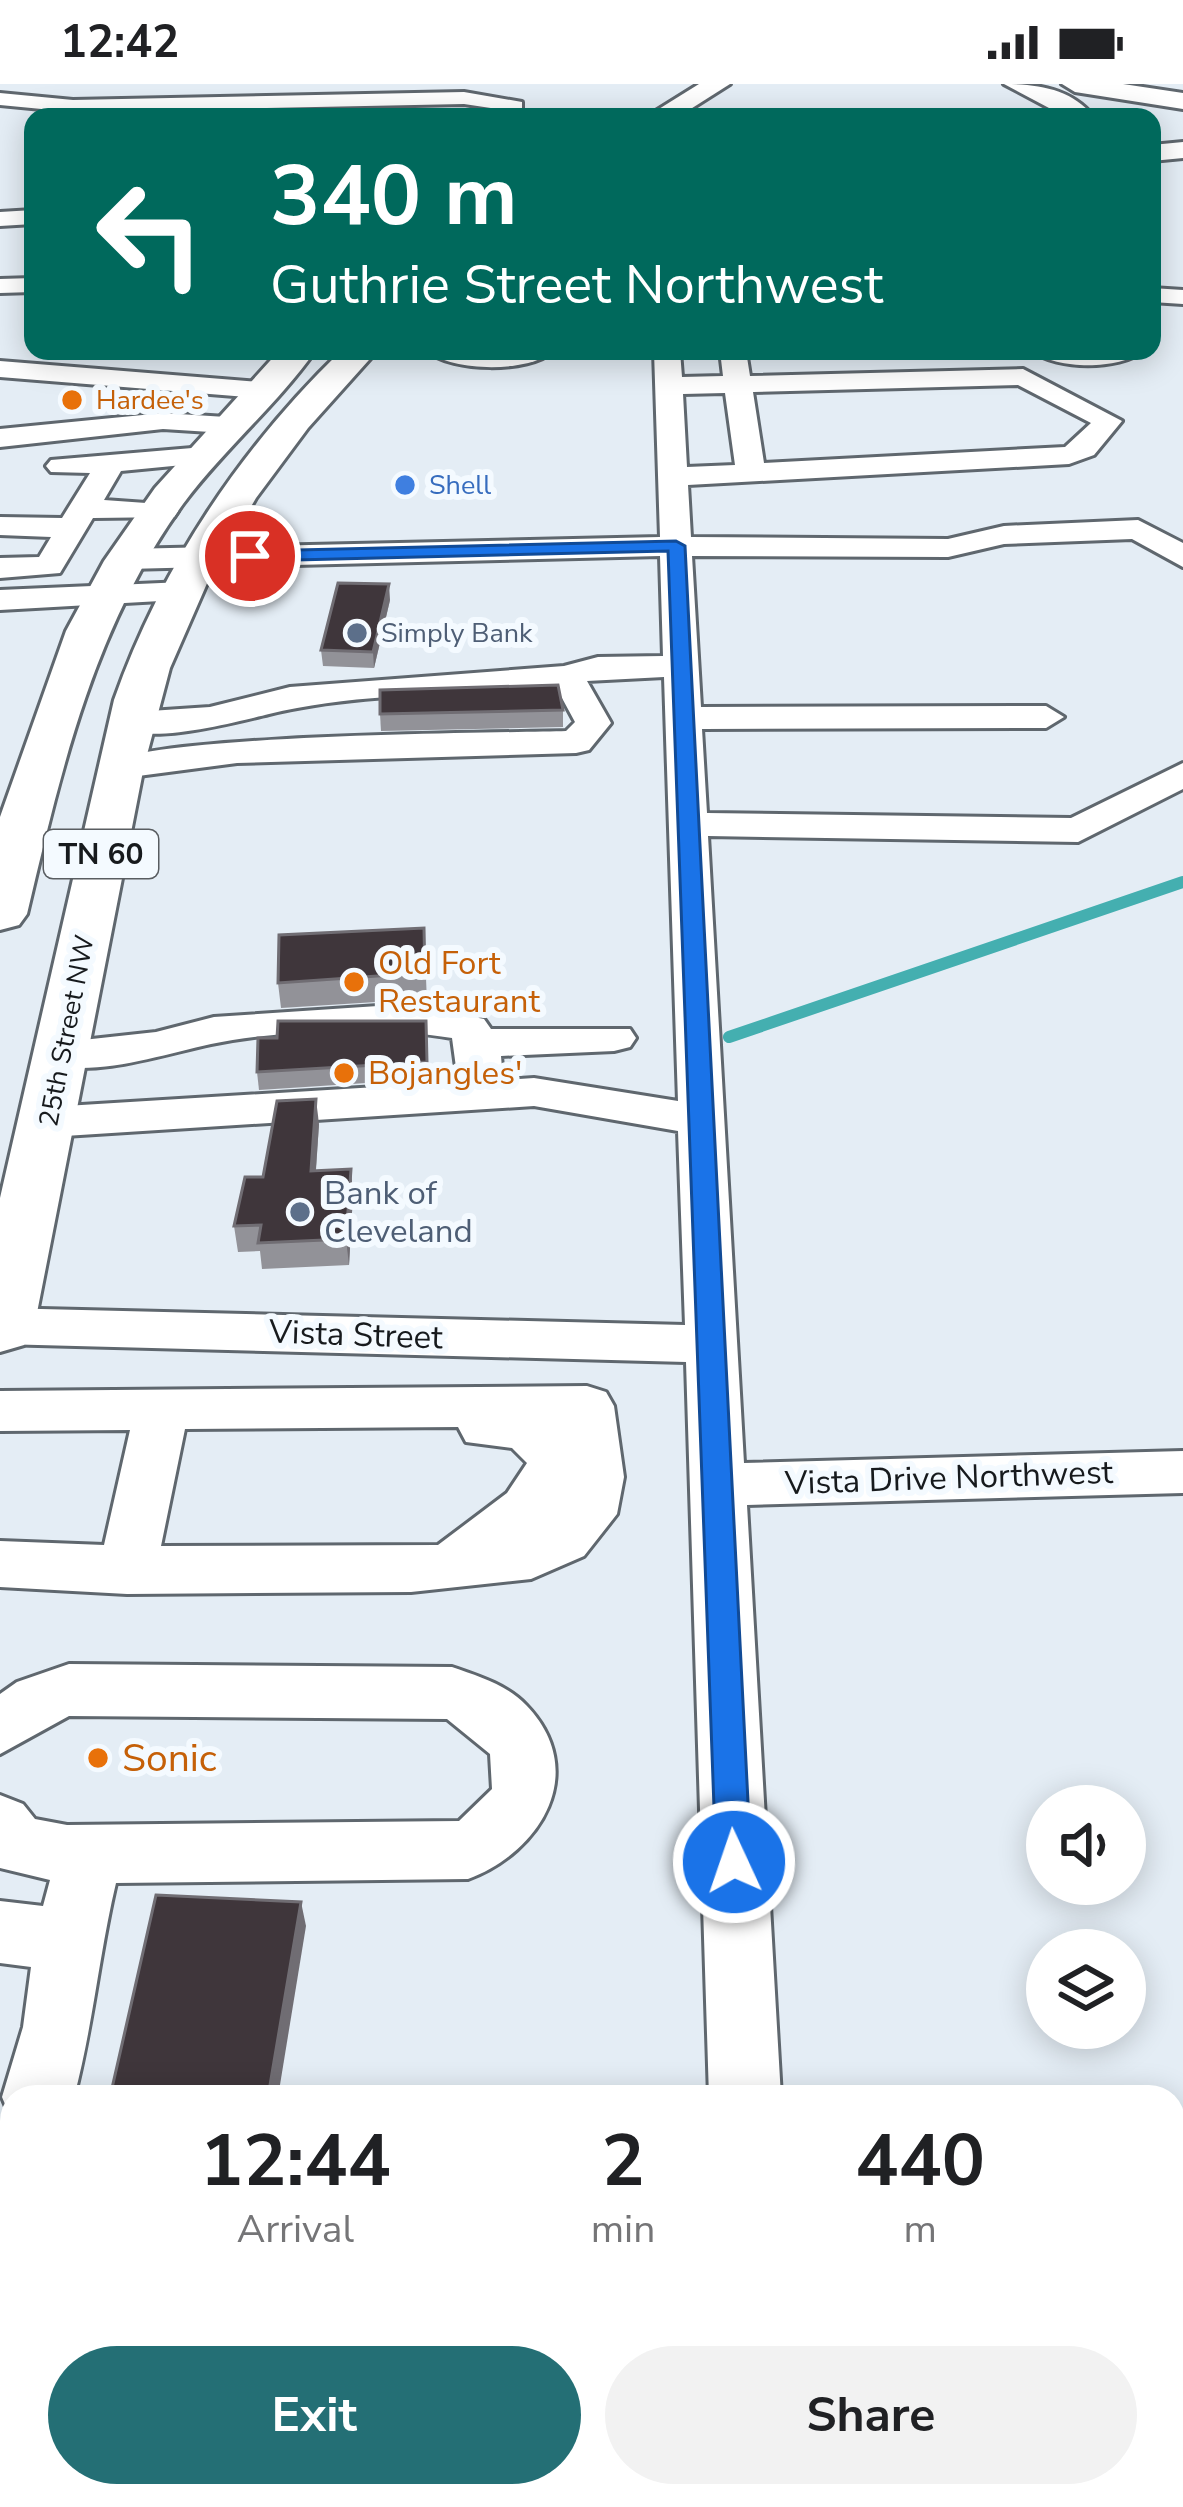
<!DOCTYPE html>
<html lang="en">
<head>
<meta charset="utf-8">
<style>
	:root { --surface:#fff; --page:#f2f2f2; --text:#202124; --muted:#757577; --accent:#246f75 }
	body { margin:0; font-family:"Nunito Sans",sans-serif; background:var(--page); color:var(--text); height:100vh; display:flex; flex-direction:column; font-size:45px; white-space:nowrap }
	* { box-sizing:border-box; margin:0 }
	p { font-size:39px; color:var(--muted) }
	.icon { flex:none; width:66px; height:66px; fill:none; stroke:currentColor; stroke-width:2; stroke-linecap:round; stroke-linejoin:round }
	.map { position:relative; flex:1; overflow:hidden }
	.details { position:absolute; left:0px; top:2001px; width:1185px; height:423px; display:flex; flex-direction:column; background:var(--surface); border-radius:36px 36px 0 0; box-shadow:0 6px 30px #0003 }
	.details>* { flex:none }
	.guide { position:absolute; left:24px; top:24px; width:1137px; height:252px; border-radius:24px; box-shadow:0 6px 30px #0003; background:#00695c; color:#fff; overflow:hidden }
	.fabs { position:absolute; left:1026px; top:1701px; display:grid; gap:24px }
	.fabs a { display:grid; place-items:center; width:120px; height:120px; border-radius:50%; background:var(--surface); box-shadow:0 6px 30px #0003; font-size:60px }
	.pin { position:absolute; display:grid; place-items:center; width:102px; height:102px; color:#fff; margin:-51px; border:6px solid #fff; border-radius:50%; box-shadow:0 3px 12px #0007 }
	.me { position:absolute; width:132px; margin:-66px; rotate:357deg; stroke-linejoin:round; filter:drop-shadow(0 0 9px #0008) }
	.turn { display:flex; align-items:center; gap:42px; height:252px; padding:0 48px; font-size:54px }
	.turn .icon { width:156px; height:156px; stroke-width:2.5 }
	.turn b { display:block; font-size:84px; line-height:102px }
	.eta { display:flex; justify-content:space-evenly; align-items:center; height:204px; text-align:center }
	.eta b { font-size:72px; font-weight:700; line-height:84px }
	.cta { display:flex; gap:24px; margin-top:auto; padding:24px 48px }
	.cta a { flex:1; height:138px; border-radius:72px; background:var(--accent); color:#fff; font-size:48px; font-weight:700; line-height:138px; text-align:center }
	.cta a+a { background:var(--page); color:var(--text) }
	.status { display:flex; justify-content:space-between; align-items:center; height:84px; padding:0 60px; background:var(--surface); direction:ltr }
	.status svg { height:33px; fill:currentColor }
	.map>svg:first-child { display:block }
	.lines { fill:none; stroke-linecap:round; stroke-linejoin:round }
	.stream { stroke:#44afb0; stroke-width:12 }
	.minor-casing { stroke:#5f676e; stroke-width:6 }
	.highway-casing { stroke:#5f676e; stroke-width:6 }
	.minor { fill:#fff; fill-rule:evenodd }
	.highway { fill:#fff; fill-rule:evenodd }
	.wall { fill:#929298 }
	.shaded-wall { fill:#706d73 }
	.building { fill:#3f363b; stroke:#706d73; stroke-width:3 }
	.route { fill:#1a73e8; stroke:#114b97; stroke-width:3 }
	.food-dot { fill:#e8710a; stroke:#f4faff; stroke-width:4.5 }
	.shop-dot { fill:#3f7fe0; stroke:#f4faff; stroke-width:4.5 }
	.service-dot { fill:#5c6f8a; stroke:#f4faff; stroke-width:4.5 }
	.labels { text-anchor:middle; dominant-baseline:central; stroke-width:12; stroke-linejoin:round; paint-order:stroke }
	.far-food-label { font-size:27px; fill:#c56008; stroke:#f4faff; text-anchor:start }
	.far-shop-label { font-size:27px; fill:#366cbe; stroke:#f4faff; text-anchor:start }
	.far-service-label { font-size:27px; fill:#4e5e75; stroke:#f4faff; text-anchor:start }
	.far-street-label { font-size:27px; fill:#171a1d; stroke:#f4faff }
	.shield { fill:#f4faff; stroke:#595d61; stroke-width:3 }
	.shield-label { font-size:30px; font-weight:bold; fill:#171a1d }
	.food-label { font-size:33px; fill:#c56008; stroke:#f4faff; text-anchor:start }
	.service-label { font-size:33px; fill:#4e5e75; stroke:#f4faff; text-anchor:start }
	.street-label { font-size:33px; fill:#171a1d; stroke:#f4faff }
	.near-food-label { font-size:39px; fill:#c56008; stroke:#f4faff; text-anchor:start }
</style>
</head>
<body>
<div class="status"><b>12:42</b><svg viewBox="0 0 49 12"><path d="M0 12V9h3v3zM5 12V6h3v6zM10 12V3h3v9zM15 12V0h3v12zM26 1h20v11H26zM47 4h2v5h-2z"/></svg></div>
<div class="map">
<svg width="1183" height="2423" viewBox="0 0 1183 2423">
	<rect width="100%" height="100%" fill="#e4edf5"/>
	<g class="lines">
		<polyline class="stream" points="729,953 1183,798"/>
		<g class="minor-casing">
			<g id="minor">
				<polygon points="464,8 522,18 522,33 502,33 504,26 464,20 73,28 0,21 0,9 73,16"/>
				<polygon points="33,126 33,140 0,142 0,128"/>
				<polygon points="33,194 33,208 0,209 0,195"/>
				<polygon points="1152,204 1183,206 1183,220 1152,218"/>
				<path d="M 428,267 L 553,267 C 530,289 451,288 428,267 Z"/>
				<path d="M 654,267 L 680,267 L 682,293 L 723,292 L 720,267 L 746,267 L 750,292 L 1023,285 L 1122,337 L 1094,371 L 1069,380 L 688,401 L 691,453 L 948,455 L 1004,442 L 1138,436 L 1183,459 L 1183,483 L 1132,455 L 1004,460 L 948,473 L 692,472 L 701,623 L 1046,622 L 1064,633 L 1046,644 L 702,645 L 707,729 L 1071,734 L 1183,679 L 1183,705 L 1078,758 L 708,752 L 744,1379 L 1183,1367 L 1183,1409 L 747,1421 L 781,2013 L 709,2013 L 686,1278 L 0,1260 L 0,1224 L 685,1241 L 678,1047 L 534,1022 L 49,1053 L 33,1048 L 26,1038 L 33,1028 L 49,1023 L 458,998 L 452,954 C 383,942 280,946 211,960 C 160,971 98,993 46,980 L 40,970 L 46,960 L 156,948 L 214,933 L 408,920 L 484,935 L 491,945 L 630,945 L 636,954 L 630,963 L 614,967 L 501,972 L 503,996 L 534,994 L 678,1017 L 664,593 L 587,597 L 611,639 L 589,666 L 576,669 L 237,679 L 123,694 L 104,683 C 127,650 504,649 566,647 L 575,638 L 556,603 C 465,611 357,608 269,630 C 240,637 135,665 117,639 L 135,628 L 210,623 L 290,603 L 564,582 L 598,573 L 663,572 L 660,472 L 127,485 L 111,475 L 127,465 L 660,453 ZM 1018,301 L 1091,339 L 1065,363 L 764,379 L 753,308 ZM 725,309 L 735,381 L 687,383 L 683,310 Z"/>
				<path d="M 1034,267 L 1142,267 C 1121,286 1055,286 1034,267 Z"/>
				<polygon points="0,277 260,298 274,306 260,314 0,293"/>
				<polygon points="163,329 226,333 240,341 226,349 163,345 0,363 0,345"/>
				<polygon points="204,363 219,372 214,378 121,387 104,416 174,421 178,427 174,433 93,434 60,489 0,494 0,474 39,473 51,453 0,451 0,433 62,434 90,389 51,388 46,382 51,376"/>
				<polygon points="184,498 196,501 200,508 196,515 0,526 0,506"/>
				<path d="M 587,1302 L 606,1308 L 614,1322 L 624,1393 L 617,1430 L 584,1472 L 531,1495 L 411,1508 L 127,1510 L 0,1503 L 0,1457 L 104,1461 L 130,1346 L 0,1347 L 0,1307 ZM 458,1343 L 466,1358 L 512,1364 L 527,1379 L 507,1409 L 438,1461 L 161,1462 L 185,1345 Z"/>
				<path d="M 69,1580 L 452,1583 C 478,1592 507,1601 526,1621 C 590,1687 541,1768 468,1795 L 116,1799 C 99,1870 93,1942 74,2013 L 12,2013 L 12,2037 L 2,2013 L 23,1943 L 31,1883 L 0,1879 L 0,1817 L 43,1822 L 50,1796 L 0,1784 L 0,1711 L 23,1720 L 35,1735 L 67,1741 L 459,1737 L 492,1705 L 490,1670 L 447,1635 L 69,1632 L 0,1670 L 0,1610 L 17,1598 Z"/>
				<polygon points="12,2073 12,2187 0,2192 0,2078"/>
				<polygon points="1183,2309 1183,2389 1173,2390 1173,2310"/>
				<polygon points="724,2412 806,2412 807,2423 725,2423"/>
			</g>
		</g>
		<g class="highway-casing">
			<g id="highway">
				<polygon points="699,0 730,0 678,33 646,33"/>
				<path d="M 1004,0 C 1038,0 1072,5 1094,33 L 1066,33 Z"/>
				<polygon points="1062,0 1123,0 1183,9 1183,25 1075,8"/>
				<polygon points="1183,58 1183,74 1152,77 1152,61"/>
				<path d="M 279,267 L 315,267 C 277,321 223,366 183,420 C 94,542 61,686 27,830 L 19,841 L 0,846 L 0,733 L 66,547 L 104,477 L 155,404 Z"/>
				<path d="M 341,267 L 377,267 L 308,344 L 256,414 L 208,497 L 170,584 L 144,682 L 34,1244 L 24,1261 L 0,1268 L 0,1114 L 114,616 C 161,483 240,365 341,267 Z"/>
			</g>
		</g>
		<use href="#minor" class="minor"/>
		<use href="#highway" class="highway"/>
	</g>
	<g class="wall">
		<polygon points="390,516 374,584 323,582 321,566"/>
		<polygon points="563,626 563,643 381,647 380,630"/>
		<polygon points="424,844 427,919 408,916 281,924 278,899"/>
		<polygon points="427,955 428,995 259,1006 257,988"/>
		<polygon points="319,1040 316,1086 353,1111 349,1181 262,1185 260,1167 238,1168 234,1142 263,1093"/>
	</g>
	<g class="shaded-wall">
		<polygon points="389,500 390,516 374,584 373,568"/>
		<polygon points="316,1015 319,1040 314,1112 311,1087"/>
		<polygon points="351,1085 353,1111 349,1181 346,1155"/>
		<polygon points="301,1818 306,1842 278,2013 268,2013"/>
		<polygon points="200,2412 211,2412 209,2423 199,2423"/>
	</g>
	<g class="building">
		<polygon points="338,499 389,500 373,568 321,566"/>
		<polygon points="558,601 563,626 380,630 380,606"/>
		<polygon points="424,844 425,894 406,890 278,899 279,851"/>
		<polygon points="278,937 426,937 427,978 257,988 258,954 277,954"/>
		<polygon points="316,1015 311,1087 351,1085 346,1155 258,1159 261,1141 234,1142 245,1093 263,1093 277,1017"/>
		<polygon points="156,1811 301,1818 268,2013 110,2013"/>
		<polygon points="19,2412 200,2412 199,2423 16,2423"/>
	</g>
	<polygon class="route" points="676,457 685,462 751,1778 746,1789 734,1793 721,1789 716,1778 668,467 250,477 241,472 250,467"/>
	<g class="food-dot">
		<circle cx="72" cy="316" r="12"/>
		<circle cx="354" cy="898" r="12"/>
		<circle cx="344" cy="989" r="12"/>
		<circle cx="98" cy="1674" r="12"/>
	</g>
	<circle class="shop-dot" cx="405" cy="401" r="12"/>
	<g class="service-dot">
		<circle cx="357" cy="549" r="12"/>
		<circle cx="300" cy="1128" r="12"/>
	</g>
	<g class="labels">
		<g class="far-food-label">
			<text x="96" y="316">Hardee's</text>
		</g>
		<g class="far-shop-label">
			<text x="429" y="401">Shell</text>
		</g>
		<g class="far-service-label">
			<text x="381" y="549">Simply Bank</text>
		</g>
		<g class="far-street-label">
			<text transform="translate(67 947) rotate(-79)">25th Street NW</text>
		</g>
		<rect class="shield" x="44" y="746" width="114" height="48" rx="9"/>
		<g class="shield-label">
			<text x="101" y="770">TN 60</text>
		</g>
		<g class="food-label">
			<text x="378" y="879">Old Fort<tspan x="378" dy="38">Restaurant</tspan></text>
			<text x="368" y="989">Bojangles'</text>
		</g>
		<g class="service-label">
			<text x="324" y="1109">Bank of<tspan x="324" dy="38">Cleveland</tspan></text>
		</g>
		<g class="street-label">
			<text transform="translate(356 1251) rotate(2)">Vista Street</text>
			<text transform="translate(949 1394) rotate(-2)">Vista Drive Northwest</text>
		</g>
		<g class="near-food-label">
			<text x="122" y="1674">Sonic</text>
		</g>
	</g>
</svg>
<div class="fabs">
<a><svg class="icon" aria-label="sound" viewBox="0 0 24 24"><path d="M4 9h4l5-4v14l-5-4H4zM17 9q2 3 0 6"/></svg></a>
<a><svg class="icon" aria-label="layers" viewBox="0 0 24 24"><path d="M12 4l9 5-9 5-9-5zM3 14l9 5 9-5"/></svg></a>
</div>
<div class="pin" style="left:250px;top:472px;background:#d93025"><svg class="icon" aria-label="arrive" viewBox="0 0 24 24"><path d="M6 21V4h12l-3 4 3 4H6"/></svg></div>
<svg class="me" style="left:734px;top:1778px" viewBox="-20 -20 40 40"><circle r="17" fill="#1a73e8" stroke="#fff" stroke-width="3"/><path d="M0-11L8 9 0 5-8 9z" fill="#fff"/></svg>
<div class="guide">
<div class="turn"><svg class="icon" aria-label="left" viewBox="0 0 24 24"><path d="M17 20v-9H6M10 6l-5 5 5 5"/></svg><div><b>340 m</b>Guthrie Street Northwest</div></div>
</div>
<section class="details">
<div class="eta">
<div><b>12:44</b><p>Arrival</p></div>
<div><b>2</b><p>min</p></div>
<div><b>440</b><p>m</p></div>
</div>
<div class="cta"><a>Exit</a><a>Share</a></div>
</section>
</div>
</body>
</html>
